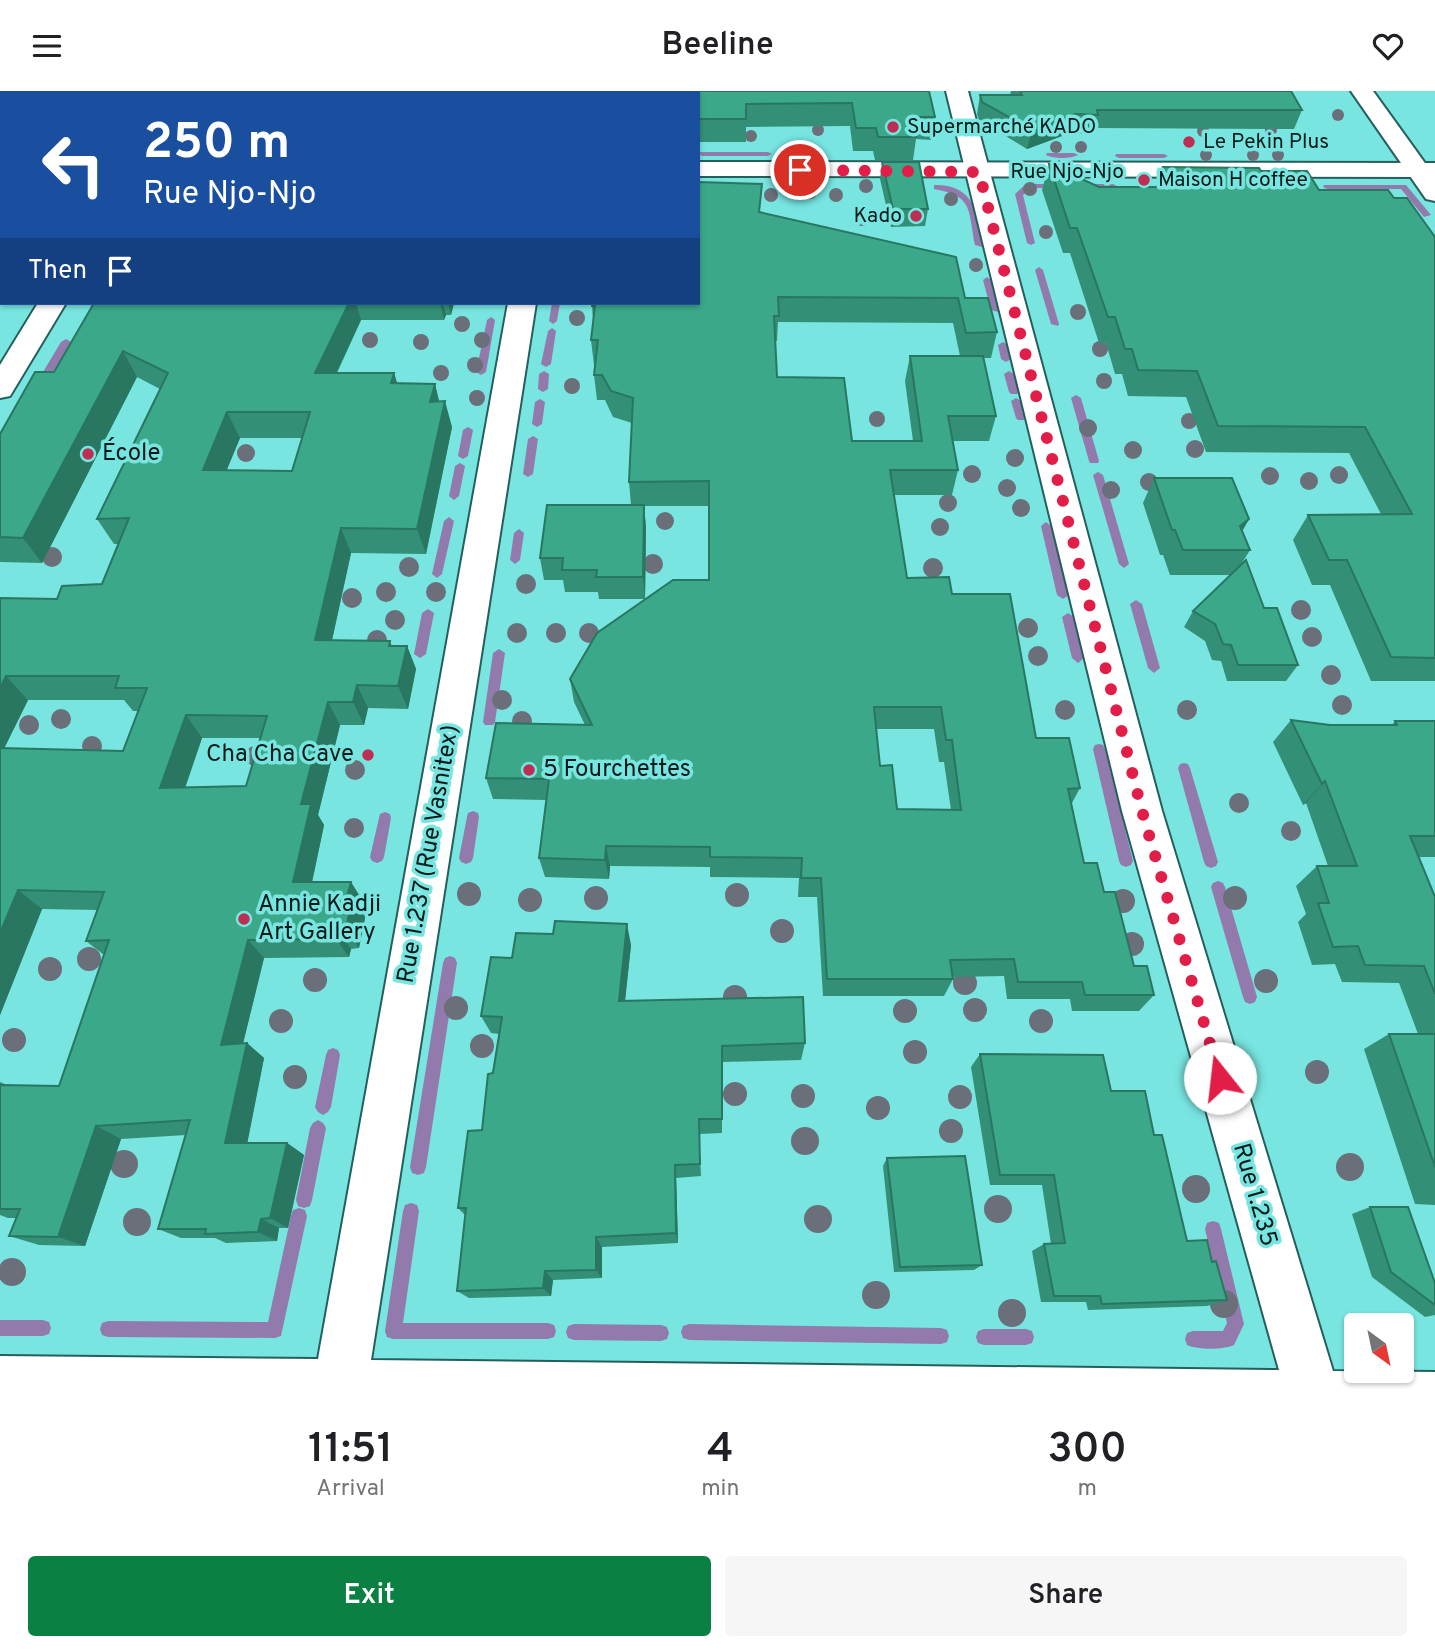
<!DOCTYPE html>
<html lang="en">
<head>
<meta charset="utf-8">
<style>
	:root { --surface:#fff; --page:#f6f6f6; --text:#202124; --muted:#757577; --accent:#0b8043 }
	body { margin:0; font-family:Overpass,sans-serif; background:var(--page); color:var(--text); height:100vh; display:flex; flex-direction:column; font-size:26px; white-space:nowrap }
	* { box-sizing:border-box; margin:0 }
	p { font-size:23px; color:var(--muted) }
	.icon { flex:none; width:38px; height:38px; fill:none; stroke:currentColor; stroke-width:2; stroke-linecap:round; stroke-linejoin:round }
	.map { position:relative; height:1314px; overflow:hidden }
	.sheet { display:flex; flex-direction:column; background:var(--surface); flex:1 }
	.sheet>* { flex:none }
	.top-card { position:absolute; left:0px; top:0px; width:700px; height:214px; box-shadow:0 2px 5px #0004; background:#1a4fa0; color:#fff; overflow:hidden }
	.needle { width:46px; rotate:147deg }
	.tools { position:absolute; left:1344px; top:1222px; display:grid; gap:14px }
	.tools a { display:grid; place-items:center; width:70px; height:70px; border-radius:7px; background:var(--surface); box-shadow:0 2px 5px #0004; font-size:35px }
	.pin { position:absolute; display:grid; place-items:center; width:60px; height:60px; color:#fff; margin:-30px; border:4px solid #fff; border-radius:50%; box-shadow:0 2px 7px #0007 }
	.me { position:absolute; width:77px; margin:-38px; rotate:344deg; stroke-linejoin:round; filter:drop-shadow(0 0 5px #0008) }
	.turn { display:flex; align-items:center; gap:24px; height:147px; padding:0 28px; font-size:32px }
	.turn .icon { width:91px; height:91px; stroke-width:2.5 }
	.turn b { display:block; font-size:49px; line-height:60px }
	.then { display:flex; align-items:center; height:66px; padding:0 28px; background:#0003; gap:14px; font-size:26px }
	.eta { display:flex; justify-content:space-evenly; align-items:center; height:119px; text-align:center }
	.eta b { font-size:42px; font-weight:600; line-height:49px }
	.button { display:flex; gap:14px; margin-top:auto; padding:14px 28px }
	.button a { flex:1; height:80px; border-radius:7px; background:var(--accent); color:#fff; font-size:28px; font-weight:600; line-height:80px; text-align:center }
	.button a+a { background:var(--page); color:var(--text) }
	header { display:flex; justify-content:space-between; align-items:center; height:91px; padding:0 28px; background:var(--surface); font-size:32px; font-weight:600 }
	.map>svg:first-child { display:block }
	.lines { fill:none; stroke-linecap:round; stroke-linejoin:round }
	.stream { fill:#927bac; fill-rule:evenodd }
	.minor-casing { stroke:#255f5d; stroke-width:4 }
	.secondary-casing { stroke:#255f5d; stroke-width:4 }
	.minor { fill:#fff; fill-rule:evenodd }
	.secondary { fill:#fff; fill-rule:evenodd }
	.tree { fill:#6a6f79 }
	.wall { fill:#339077; fill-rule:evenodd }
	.shaded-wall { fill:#297661 }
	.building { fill:#3ba88a; stroke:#297661; stroke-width:2; fill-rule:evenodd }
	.route { stroke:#e11d48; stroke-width:12; stroke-dasharray:0 21.6 }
	.poi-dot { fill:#be2e52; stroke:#78e5e0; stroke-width:2.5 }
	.labels { text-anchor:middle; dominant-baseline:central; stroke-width:7; stroke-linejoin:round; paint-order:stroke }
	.far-poi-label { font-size:21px; fill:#041c1b; stroke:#78e5e0; text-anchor:start }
	.far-street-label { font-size:21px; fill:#041c1b; stroke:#78e5e0 }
	.poi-label { font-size:24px; fill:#041c1b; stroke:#78e5e0; text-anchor:start }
	.street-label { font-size:24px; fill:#041c1b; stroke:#78e5e0 }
</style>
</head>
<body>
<header><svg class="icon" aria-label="menu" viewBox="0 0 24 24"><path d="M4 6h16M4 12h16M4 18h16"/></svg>Beeline<svg class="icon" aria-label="heart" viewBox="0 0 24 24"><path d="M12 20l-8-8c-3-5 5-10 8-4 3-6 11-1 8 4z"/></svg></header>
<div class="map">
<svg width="1435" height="1314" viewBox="0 0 1435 1314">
	<rect width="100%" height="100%" fill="#78e5e0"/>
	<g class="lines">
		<g class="stream">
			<polygon points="586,0 592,0 593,2 585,2"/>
			<polygon points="699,61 768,61 772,63 768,65 702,65 698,63"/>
			<path d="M 1047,62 L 1074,62 L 1078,64 C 1071,68 1053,68 1046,64 Z"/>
			<polygon points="1116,63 1164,63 1168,65 1164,67 1119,67 1115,65"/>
			<polygon points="1026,93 1060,93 1064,95 1060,97 1031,97 1023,104 1035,152 1031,154 1027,152 1015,103"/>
			<polygon points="1079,93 1113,93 1117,95 1113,97 1079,97"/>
			<path d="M 934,94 C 962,93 975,108 979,134 C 981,141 983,149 982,156 L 975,154 C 968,119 974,105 934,98 Z"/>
			<polygon points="1324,94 1406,94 1431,124 1424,126 1401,98 1327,98 1323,96"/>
			<polygon points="1039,176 1043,179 1059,233 1058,235 1051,233 1035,179"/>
			<polygon points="987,186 991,189 999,219 998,221 991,219 983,189"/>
			<polygon points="552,212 560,212 557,230 553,233 549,230"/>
			<polygon points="491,226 495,229 486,281 481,284 476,281 487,229"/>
			<polygon points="552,237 556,240 551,273 546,276 541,273 548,240"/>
			<polygon points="66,248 71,251 47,291 42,294 39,293 37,291 61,251"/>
			<polygon points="1003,251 1008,254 1011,268 1006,271 1001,268 998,254"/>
			<polygon points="544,280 549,283 548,298 543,301 538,298 539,283"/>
			<polygon points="1009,280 1014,283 1019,301 1017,303 1011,303 1009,301 1004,283"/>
			<polygon points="1076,304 1081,307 1099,370 1098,372 1090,372 1089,370 1071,307"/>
			<polygon points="1016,307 1021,310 1026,327 1024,329 1018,329 1016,327 1011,310"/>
			<polygon points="540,308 545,311 542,333 537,336 532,333 535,311"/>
			<polygon points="468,336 473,339 468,365 463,368 458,365 463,339"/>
			<polygon points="533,345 538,348 533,383 528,386 523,383 528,348"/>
			<polygon points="460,372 465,375 459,405 454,409 449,405 455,375"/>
			<polygon points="1098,381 1103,384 1129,473 1124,477 1119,473 1093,384"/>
			<polygon points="449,426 454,430 442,483 437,487 432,483 444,430"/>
			<polygon points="1046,431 1051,435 1069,504 1063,508 1057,504 1041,435"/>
			<polygon points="519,438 524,442 520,469 515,473 510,469 514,442"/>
			<polygon points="1136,509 1142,513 1160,577 1154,582 1148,577 1130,513"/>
			<polygon points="428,518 434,522 426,563 420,567 414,563 422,522"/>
			<polygon points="1068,522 1074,526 1084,567 1078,572 1072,567 1062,526"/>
			<polygon points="499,558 505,562 495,631 493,634 485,634 483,631 493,562"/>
			<polygon points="1099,653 1103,654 1105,658 1133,770 1131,774 1126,776 1121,774 1119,770 1093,658 1095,654"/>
			<polygon points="1184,672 1188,673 1190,677 1218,771 1216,775 1211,777 1206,775 1204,771 1178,677 1180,673"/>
			<polygon points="473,720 478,722 479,726 473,767 471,771 466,773 461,771 459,767 467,726 468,722"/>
			<polygon points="385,721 390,723 391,727 384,766 382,770 377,772 372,770 370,766 379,727 380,723"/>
			<polygon points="1218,790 1223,792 1225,796 1257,906 1255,911 1250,913 1245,911 1243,906 1211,796 1213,792"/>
			<polygon points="450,865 455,867 457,872 426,1076 424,1082 418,1084 412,1082 410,1076 443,872 445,867"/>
			<polygon points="333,957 338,959 340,964 331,1016 328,1021 323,1024 318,1021 315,1016 326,964 328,959"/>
			<polygon points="318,1029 323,1032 326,1037 312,1109 310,1115 304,1117 298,1115 296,1109 310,1037 313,1032"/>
			<polygon points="411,1112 417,1114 419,1120 403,1232 548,1232 554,1234 556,1240 554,1246 548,1248 393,1248 387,1246 385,1240 403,1120 405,1114"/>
			<polygon points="299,1117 305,1119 307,1125 281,1245 275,1247 108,1246 102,1244 100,1238 102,1232 108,1230 268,1231 291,1125 293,1119"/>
			<path d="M 1213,1130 L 1219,1132 L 1221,1138 L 1244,1233 L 1234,1254 C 1222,1259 1199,1259 1187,1254 L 1185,1248 L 1187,1242 L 1193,1240 L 1223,1240 L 1227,1232 L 1205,1138 L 1207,1132 Z"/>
			<polygon points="0,1229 43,1229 49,1231 51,1237 49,1243 43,1245 0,1245"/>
			<polygon points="574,1233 661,1234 667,1236 669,1242 667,1248 661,1250 574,1249 568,1247 566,1241 568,1235"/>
			<polygon points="689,1233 941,1237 947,1239 949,1245 947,1251 941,1253 689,1249 683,1247 681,1241 683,1235"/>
			<polygon points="984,1238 1026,1238 1032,1240 1034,1246 1032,1252 1026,1254 984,1254 978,1252 976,1246 978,1240"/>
		</g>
		<g class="minor-casing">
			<g id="minor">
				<polygon points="170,0 192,0 169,2"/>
				<polygon points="549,0 571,0 548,2"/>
				<polygon points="946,0 968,0 1162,720 1333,1280 1435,1281 1435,1314 0,1314 0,1265 318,1268 508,212 536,212 371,1269 1279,1279 1122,720"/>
				<polygon points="1351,0 1373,0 1435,86 1435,110 1426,108"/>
				<polygon points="38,212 66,212 10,305 0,307 0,274"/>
			</g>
		</g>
		<g class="secondary-casing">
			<polygon id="secondary" points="698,71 1435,72 1435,86 698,85"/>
		</g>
		<use href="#minor" class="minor"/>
		<use href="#secondary" class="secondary"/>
	</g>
	<g class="tree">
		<circle cx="1338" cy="24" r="6"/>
		<circle cx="818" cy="39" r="6"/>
		<circle cx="1271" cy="39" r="6"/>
		<circle cx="1203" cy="40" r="6"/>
		<circle cx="751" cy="45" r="6"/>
		<circle cx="1056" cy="56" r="6"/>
		<circle cx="1081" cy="56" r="6"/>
		<circle cx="786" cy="62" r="6"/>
		<circle cx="1206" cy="64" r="6"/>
		<circle cx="1253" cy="64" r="6"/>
		<circle cx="1278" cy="64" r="6"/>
		<circle cx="866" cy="95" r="7"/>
		<circle cx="1030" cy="98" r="7"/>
		<circle cx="810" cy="101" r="7"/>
		<circle cx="771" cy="104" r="7"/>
		<circle cx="836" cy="104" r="7"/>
		<circle cx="951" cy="108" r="7"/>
		<circle cx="862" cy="128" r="7"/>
		<circle cx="1046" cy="141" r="7"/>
		<circle cx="976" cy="174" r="7"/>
		<circle cx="1078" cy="221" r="8"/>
		<circle cx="577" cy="227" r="8"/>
		<circle cx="462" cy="233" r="8"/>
		<circle cx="370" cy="249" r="8"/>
		<circle cx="482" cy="249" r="8"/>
		<circle cx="421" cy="251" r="8"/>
		<circle cx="1100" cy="258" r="8"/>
		<circle cx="475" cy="274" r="8"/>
		<circle cx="441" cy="282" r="8"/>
		<circle cx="1104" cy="290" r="8"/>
		<circle cx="572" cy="295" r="8"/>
		<circle cx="477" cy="307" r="8"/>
		<circle cx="877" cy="328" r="8"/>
		<circle cx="1189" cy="330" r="8"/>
		<circle cx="1088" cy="337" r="9"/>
		<circle cx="1195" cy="358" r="9"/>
		<circle cx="1133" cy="359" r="9"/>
		<circle cx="246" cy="362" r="9"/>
		<circle cx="1015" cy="367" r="9"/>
		<circle cx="972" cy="383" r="9"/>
		<circle cx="1339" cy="384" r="9"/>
		<circle cx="1270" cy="385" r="9"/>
		<circle cx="1309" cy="390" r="9"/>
		<circle cx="1149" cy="391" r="9"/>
		<circle cx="1007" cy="397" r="9"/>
		<circle cx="1111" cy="399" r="9"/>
		<circle cx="948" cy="412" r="9"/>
		<circle cx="1021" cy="417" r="9"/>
		<circle cx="665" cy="430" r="9"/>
		<circle cx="940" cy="436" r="9"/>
		<circle cx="52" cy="466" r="10"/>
		<circle cx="653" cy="473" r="10"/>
		<circle cx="409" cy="476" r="10"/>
		<circle cx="933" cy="477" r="10"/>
		<circle cx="526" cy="493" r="10"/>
		<circle cx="386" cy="501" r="10"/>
		<circle cx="436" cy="501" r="10"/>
		<circle cx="352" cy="507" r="10"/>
		<circle cx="1301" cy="519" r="10"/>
		<circle cx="395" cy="529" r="10"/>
		<circle cx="1028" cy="537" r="10"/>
		<circle cx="517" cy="542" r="10"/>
		<circle cx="556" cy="542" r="10"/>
		<circle cx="589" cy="542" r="10"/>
		<circle cx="1312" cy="546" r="10"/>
		<circle cx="377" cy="549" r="10"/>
		<circle cx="1038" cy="565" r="10"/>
		<circle cx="1331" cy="584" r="10"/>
		<circle cx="502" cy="609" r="10"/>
		<circle cx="1342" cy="614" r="10"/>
		<circle cx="1065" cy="619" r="10"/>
		<circle cx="1187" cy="619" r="10"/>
		<circle cx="61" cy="628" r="10"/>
		<circle cx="522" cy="630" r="10"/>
		<circle cx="29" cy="634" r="10"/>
		<circle cx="92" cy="655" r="10"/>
		<circle cx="255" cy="665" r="10"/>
		<circle cx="355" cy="679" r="10"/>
		<circle cx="1239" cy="712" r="10"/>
		<circle cx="354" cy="737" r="10"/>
		<circle cx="1291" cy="740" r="10"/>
		<circle cx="469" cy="803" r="12"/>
		<circle cx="737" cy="804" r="12"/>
		<circle cx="596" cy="807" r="12"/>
		<circle cx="1235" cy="807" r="12"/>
		<circle cx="530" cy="809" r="12"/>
		<circle cx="1123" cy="810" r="12"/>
		<circle cx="782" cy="840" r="12"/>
		<circle cx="1132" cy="853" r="12"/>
		<circle cx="89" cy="868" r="12"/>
		<circle cx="50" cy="878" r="12"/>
		<circle cx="315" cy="889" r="12"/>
		<circle cx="1266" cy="890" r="12"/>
		<circle cx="965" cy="892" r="12"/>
		<circle cx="735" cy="906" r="12"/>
		<circle cx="456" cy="917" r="12"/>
		<circle cx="975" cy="919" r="12"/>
		<circle cx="905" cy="920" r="12"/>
		<circle cx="281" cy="930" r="12"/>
		<circle cx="1041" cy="930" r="12"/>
		<circle cx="14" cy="949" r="12"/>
		<circle cx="482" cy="955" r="12"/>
		<circle cx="915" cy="961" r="12"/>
		<circle cx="1317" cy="981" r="12"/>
		<circle cx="295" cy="986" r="12"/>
		<circle cx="735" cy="1003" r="12"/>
		<circle cx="803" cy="1005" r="12"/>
		<circle cx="960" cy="1006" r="12"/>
		<circle cx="878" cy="1017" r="12"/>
		<circle cx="951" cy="1040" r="12"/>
		<circle cx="805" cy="1050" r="14"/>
		<circle cx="124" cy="1073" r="14"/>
		<circle cx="1350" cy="1076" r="14"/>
		<circle cx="1196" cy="1098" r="14"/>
		<circle cx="998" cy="1118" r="14"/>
		<circle cx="818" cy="1128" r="14"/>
		<circle cx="137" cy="1131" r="14"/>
		<circle cx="12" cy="1181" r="14"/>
		<circle cx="876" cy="1204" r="14"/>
		<circle cx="1224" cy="1213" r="14"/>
		<circle cx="1012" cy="1222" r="14"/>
	</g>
	<g class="wall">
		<polygon points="0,0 141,0 140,2 2,2 2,193 0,196"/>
		<polygon points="208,0 517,0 516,2 209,2"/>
		<polygon points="929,0 935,26 931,49 916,48 913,69 875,69 873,60 853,60 850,35 746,36 746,51 698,51 698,2"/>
		<polygon points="1011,0 1291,0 1302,19 1294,38 1094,37 1093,43 1070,42 1027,58 979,29 977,23 980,4 1010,4"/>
		<polygon points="882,71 928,118 925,135 891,136 880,88"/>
		<polygon points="1049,73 1099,96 1156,96 1163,76 1261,80 1319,99 1394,107 1435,146 1435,590 1371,590 1330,494 1312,494 1293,449 1308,424 1381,423 1349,362 1206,361 1186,306 1128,305 1122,283 1115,283 1106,252 1099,252 1070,162 1063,162 1042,99"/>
		<path d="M 761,121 L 965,207 L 997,241 L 991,267 L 983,267 L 996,325 L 989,350 L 953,350 L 958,379 L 952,404 L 894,404 L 907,487 L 952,503 L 1036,647 L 1080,697 L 1071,714 L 1084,772 L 1104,801 L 1134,875 L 1154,904 L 1139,920 L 1072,920 L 1070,908 L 1007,908 L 1004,885 L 952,886 L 953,888 L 944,905 L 823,905 L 817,806 L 798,806 L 799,787 L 710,786 L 710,776 L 610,775 L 609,788 L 545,786 L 539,767 L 546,709 L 493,708 L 486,687 L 585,634 L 574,611 L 570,588 L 709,489 L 709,415 L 644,415 L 646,437 L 645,508 L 599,508 L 598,501 L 565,501 L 563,489 L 544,489 L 540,467 L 631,414 L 629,391 L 632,332 L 613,326 L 605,309 L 597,309 L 594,284 L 595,274 L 594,274 L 591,249 L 593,230 L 592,215 ZM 778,231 L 953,232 L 960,265 L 910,265 L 905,290 L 913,350 L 852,350 L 777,286 L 775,250 L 777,250 ZM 876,638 L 934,638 L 939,671 L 944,671 L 951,719 L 897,718 L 880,675 Z"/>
		<path d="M 94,212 L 454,212 L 451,224 L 446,224 L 444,229 L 361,229 L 337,282 L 394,282 L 397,292 L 435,293 L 439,310 L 452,336 L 426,463 L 351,462 L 332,549 L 390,550 L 392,555 L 407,555 L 416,578 L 408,618 L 368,617 L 364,634 L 340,634 L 318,724 L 324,734 L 312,791 L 363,810 L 362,816 L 366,822 L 359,857 L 351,858 L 349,866 L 264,867 L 243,952 L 247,952 L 264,967 L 247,1052 L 287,1052 L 304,1064 L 288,1137 L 279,1137 L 277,1150 L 226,1152 L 215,1147 L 181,1147 L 158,1138 L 186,1044 L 121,1048 L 85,1155 L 39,1154 L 9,1145 L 16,1127 L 8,1127 L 0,1124 L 0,991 L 7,994 L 59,995 L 104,864 L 86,850 L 97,819 L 42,818 L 0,924 L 0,507 L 57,508 L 102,493 L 118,453 L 114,453 L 97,428 L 160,298 L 137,286 L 42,472 L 0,471 L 0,343 L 54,281 ZM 240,347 L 302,347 L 292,380 L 226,380 ZM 28,609 L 124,609 L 133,620 L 138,620 L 123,660 L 4,657 ZM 202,647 L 260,647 L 246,695 L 185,696 Z"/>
		<polygon points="1154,387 1249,428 1242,440 1250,459 1242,472 1264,517 1298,574 1286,590 1227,590 1221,570 1212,569 1205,550 1184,536 1193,520 1230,484 1170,484 1163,464 1160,464 1143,412"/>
		<polygon points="1291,629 1330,634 1392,634 1395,630 1435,630 1435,766 1419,766 1435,806 1435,1114 1415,1113 1364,958 1389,943 1418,943 1399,892 1342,891 1335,873 1312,874 1298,831 1306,823 1296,795 1317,775 1328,775 1306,712 1303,714 1273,651"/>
		<polygon points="631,854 625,910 805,952 801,969 722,971 722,1042 699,1043 701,1085 676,1087 678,1152 602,1156 602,1187 553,1189 551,1205 469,1207 457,1200 465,1124 458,1117 482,1039 499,943 491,942 481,925 512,867"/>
		<polygon points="980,963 1111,1000 1154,1044 1187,1150 1212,1171 1227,1209 1207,1215 1088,1219 1086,1211 1041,1211 1032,1160 1044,1153 1051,1153 1042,1094 990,1094 971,976"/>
		<polygon points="887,1067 982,1174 974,1179 894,1181 883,1075"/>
		<polygon points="1370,1116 1435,1192 1435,1224 1425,1226 1372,1186 1352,1123"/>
	</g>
	<g class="shaded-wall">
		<polygon points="107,0 141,0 140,2 106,2"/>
		<polygon points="1075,23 1070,42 1027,58 1032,39"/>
		<polygon points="0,163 2,166 2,193 0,196"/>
		<polygon points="349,212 356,212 361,229 324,308 315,282"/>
		<polygon points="440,212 443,212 446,224 444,229"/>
		<polygon points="448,212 454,212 451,224"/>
		<polygon points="123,260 137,286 42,472 23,447"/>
		<polygon points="394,282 402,308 391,292"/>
		<polygon points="435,293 441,319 430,311"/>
		<polygon points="445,310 452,336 426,463 417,438"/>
		<polygon points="227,321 240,347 216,405 203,379"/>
		<polygon points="644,414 646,437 645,508 643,486"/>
		<polygon points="1249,428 1235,453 1226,460 1240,435"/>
		<polygon points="341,437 351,462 327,572 315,549"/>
		<polygon points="407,555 416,578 408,618 398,595"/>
		<polygon points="6,585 28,609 0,666 0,597"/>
		<polygon points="357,594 368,617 364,634 353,611"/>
		<polygon points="328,611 340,634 318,724 324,734 308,810 293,791 301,713"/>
		<polygon points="186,624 202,647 178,718 160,697"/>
		<polygon points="1325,690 1306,712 1303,714 1322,693"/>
		<polygon points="606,755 610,775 609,788 605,769"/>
		<polygon points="351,791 363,810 362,816 366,822 359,857 346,839 348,802"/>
		<polygon points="18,799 42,818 0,924 0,842"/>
		<polygon points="627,833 631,854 623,928 619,910"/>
		<polygon points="338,839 351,858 349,866 336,848"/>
		<polygon points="248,849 264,867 239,969 221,954"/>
		<polygon points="247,952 264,967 245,1064 225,1052"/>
		<polygon points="96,1035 121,1048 85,1155 58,1146"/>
		<polygon points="287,1052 304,1064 288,1137 270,1127"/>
		<polygon points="675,1074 676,1087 678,1152 676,1142"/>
		<polygon points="261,1128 279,1137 277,1150 258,1141"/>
		<polygon points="596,1146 602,1156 602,1187 596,1179"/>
		<polygon points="545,1180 553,1189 551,1205 543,1197"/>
	</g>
	<g class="building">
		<polygon points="0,0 107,0 106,2 2,2 2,150 0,150"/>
		<polygon points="233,0 509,0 508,2 232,2"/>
		<polygon points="601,0 929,0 935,26 913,26 916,46 878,46 876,37 856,37 852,12 746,13 746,28 698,28 698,2 601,2"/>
		<polygon points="1020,0 1291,0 1302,19 1097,19 1098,24 1075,23 1032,39 982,11 980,4 1022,4"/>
		<polygon points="882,71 919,71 928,118 893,118"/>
		<polygon points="1049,73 1099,96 1167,96 1161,84 1167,84 1163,76 1259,77 1261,80 1307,80 1319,99 1388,99 1394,107 1407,107 1435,146 1435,567 1391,566 1347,469 1329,469 1308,424 1412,423 1365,336 1218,335 1197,280 1138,279 1132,258 1125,258 1115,226 1108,226 1077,137 1070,137"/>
		<path d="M 698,91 L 762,93 L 759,121 L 956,166 L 965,207 L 988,207 L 997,241 L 966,242 L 958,207 L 778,206 L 779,225 L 774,225 L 777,286 L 844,287 L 852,350 L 922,350 L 910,265 L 983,265 L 996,325 L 948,325 L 958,379 L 890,379 L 907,487 L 949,486 L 952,503 L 1010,503 L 1036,647 L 1069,647 L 1080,697 L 1068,698 L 1084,772 L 1097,772 L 1104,801 L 1115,801 L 1134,875 L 1147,875 L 1154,904 L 1085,904 L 1082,891 L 1018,891 L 1014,868 L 950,869 L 953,888 L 827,888 L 821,787 L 801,787 L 802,767 L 710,766 L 710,756 L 606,755 L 605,769 L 539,767 L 549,688 L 486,687 L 496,632 L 592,634 L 570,588 L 597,542 L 673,489 L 709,489 L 709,390 L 629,391 L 633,307 L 611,300 L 602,284 L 594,284 L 598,249 L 591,249 L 595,215 L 592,215 L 592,212 L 698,212 ZM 874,616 L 941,616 L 946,649 L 952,649 L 961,719 L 897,718 L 892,674 L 880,675 Z"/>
		<path d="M 94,212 L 349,212 L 315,282 L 394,282 L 391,292 L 435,293 L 430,311 L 445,310 L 417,438 L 341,437 L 315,549 L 390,550 L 389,555 L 407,555 L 398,595 L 357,594 L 353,611 L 328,611 L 301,713 L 311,713 L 293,791 L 351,791 L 348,802 L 353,802 L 346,839 L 338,839 L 336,848 L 248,849 L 221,954 L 247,952 L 225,1052 L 287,1052 L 270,1127 L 261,1128 L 258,1141 L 205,1143 L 206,1138 L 158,1138 L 190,1029 L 96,1035 L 58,1146 L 9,1145 L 20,1118 L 0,1118 L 0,994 L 59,995 L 109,849 L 86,850 L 104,801 L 18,799 L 0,842 L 0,657 L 123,660 L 147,597 L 115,597 L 119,585 L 6,585 L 0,597 L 0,507 L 57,508 L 62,495 L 102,493 L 129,427 L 97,428 L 168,282 L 123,260 L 23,447 L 0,446 L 0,343 L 35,281 L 54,281 ZM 227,321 L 310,321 L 292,380 L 203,379 ZM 186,624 L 267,625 L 246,695 L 160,697 Z"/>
		<polygon points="1154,387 1232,387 1249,428 1240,435 1250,459 1183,459 1175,439 1172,439"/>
		<polygon points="547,414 644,414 643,486 596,486 597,479 562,479 563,467 540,467"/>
		<polygon points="1246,469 1264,517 1277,517 1298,574 1238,574 1231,554 1223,553 1215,533 1193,520"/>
		<polygon points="1291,629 1330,634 1397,634 1395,630 1435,630 1435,745 1410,745 1435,806 1435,903 1424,875 1365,874 1358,855 1333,856 1318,812 1329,812 1317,775 1357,775 1325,690 1322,693"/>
		<polygon points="555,830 627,833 619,910 803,906 805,952 722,955 722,1028 699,1028 700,1073 675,1074 676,1142 596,1146 596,1179 545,1180 543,1197 457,1200 466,1117 458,1117 468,1040 482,1039 488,983 493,982 502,926 481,925 491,866 512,867 516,842 553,843"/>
		<polygon points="1389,943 1435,943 1435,1076"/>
		<polygon points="980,963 1103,964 1111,1000 1145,1000 1154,1044 1162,1044 1187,1150 1207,1149 1212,1171 1216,1170 1227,1209 1102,1213 1100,1205 1054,1205 1044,1153 1065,1152 1054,1084 1000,1084"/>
		<polygon points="965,1065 982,1174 900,1176 887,1067"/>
		<polygon points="1370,1116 1408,1116 1435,1192 1435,1214 1391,1181"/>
	</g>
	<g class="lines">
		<polyline class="route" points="800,79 979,81 1142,720 1220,987"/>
	</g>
	<g class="poi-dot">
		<circle cx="893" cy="36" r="7"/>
		<circle cx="1189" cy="51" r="7"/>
		<circle cx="1144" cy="89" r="7"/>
		<circle cx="916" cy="125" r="7"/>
		<circle cx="88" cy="363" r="7"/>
		<circle cx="368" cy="664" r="7"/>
		<circle cx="529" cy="679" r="7"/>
		<circle cx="244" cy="828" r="7"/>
	</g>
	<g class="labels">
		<g class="far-poi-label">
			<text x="907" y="36">Supermarché KADO</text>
			<text x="1203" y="51">Le Pekin Plus</text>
			<text x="1158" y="89">Maison H coffee</text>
			<text x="902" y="125" text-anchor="end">Kado</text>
		</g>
		<g class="far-street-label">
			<text x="1067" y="81">Rue Njo-Njo</text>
		</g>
		<g class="poi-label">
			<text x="102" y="363">École</text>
			<text x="354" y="664" text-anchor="end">Cha Cha Cave</text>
			<text x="543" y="679">5 Fourchettes</text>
			<text x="258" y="814">Annie Kadji<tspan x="258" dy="28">Art Gallery</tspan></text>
		</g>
		<g class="street-label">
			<text transform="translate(429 763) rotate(-80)">Rue 1.237 (Rue Vasnitex)</text>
			<text transform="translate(1254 1104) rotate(74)">Rue 1.235</text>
		</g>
	</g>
</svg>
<div class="tools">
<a><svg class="needle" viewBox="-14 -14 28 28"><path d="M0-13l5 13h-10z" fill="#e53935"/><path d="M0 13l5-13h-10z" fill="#757577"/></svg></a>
</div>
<div class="pin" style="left:800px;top:79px;background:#d93025"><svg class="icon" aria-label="arrive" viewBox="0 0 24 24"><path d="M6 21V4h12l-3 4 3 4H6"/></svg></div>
<svg class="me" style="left:1220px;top:987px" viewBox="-20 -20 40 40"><circle r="19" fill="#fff"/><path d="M0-13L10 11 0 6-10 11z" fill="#e11d48"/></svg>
<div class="top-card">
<div class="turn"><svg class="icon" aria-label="left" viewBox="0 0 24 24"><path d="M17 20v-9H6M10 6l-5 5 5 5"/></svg><div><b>250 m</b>Rue Njo-Njo</div></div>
<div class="then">Then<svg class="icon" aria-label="arrive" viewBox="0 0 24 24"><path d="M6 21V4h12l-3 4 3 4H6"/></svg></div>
</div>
</div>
<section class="sheet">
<div class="eta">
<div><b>11:51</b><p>Arrival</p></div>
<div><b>4</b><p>min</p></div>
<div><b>300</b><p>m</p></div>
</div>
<div class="button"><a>Exit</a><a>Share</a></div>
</section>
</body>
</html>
